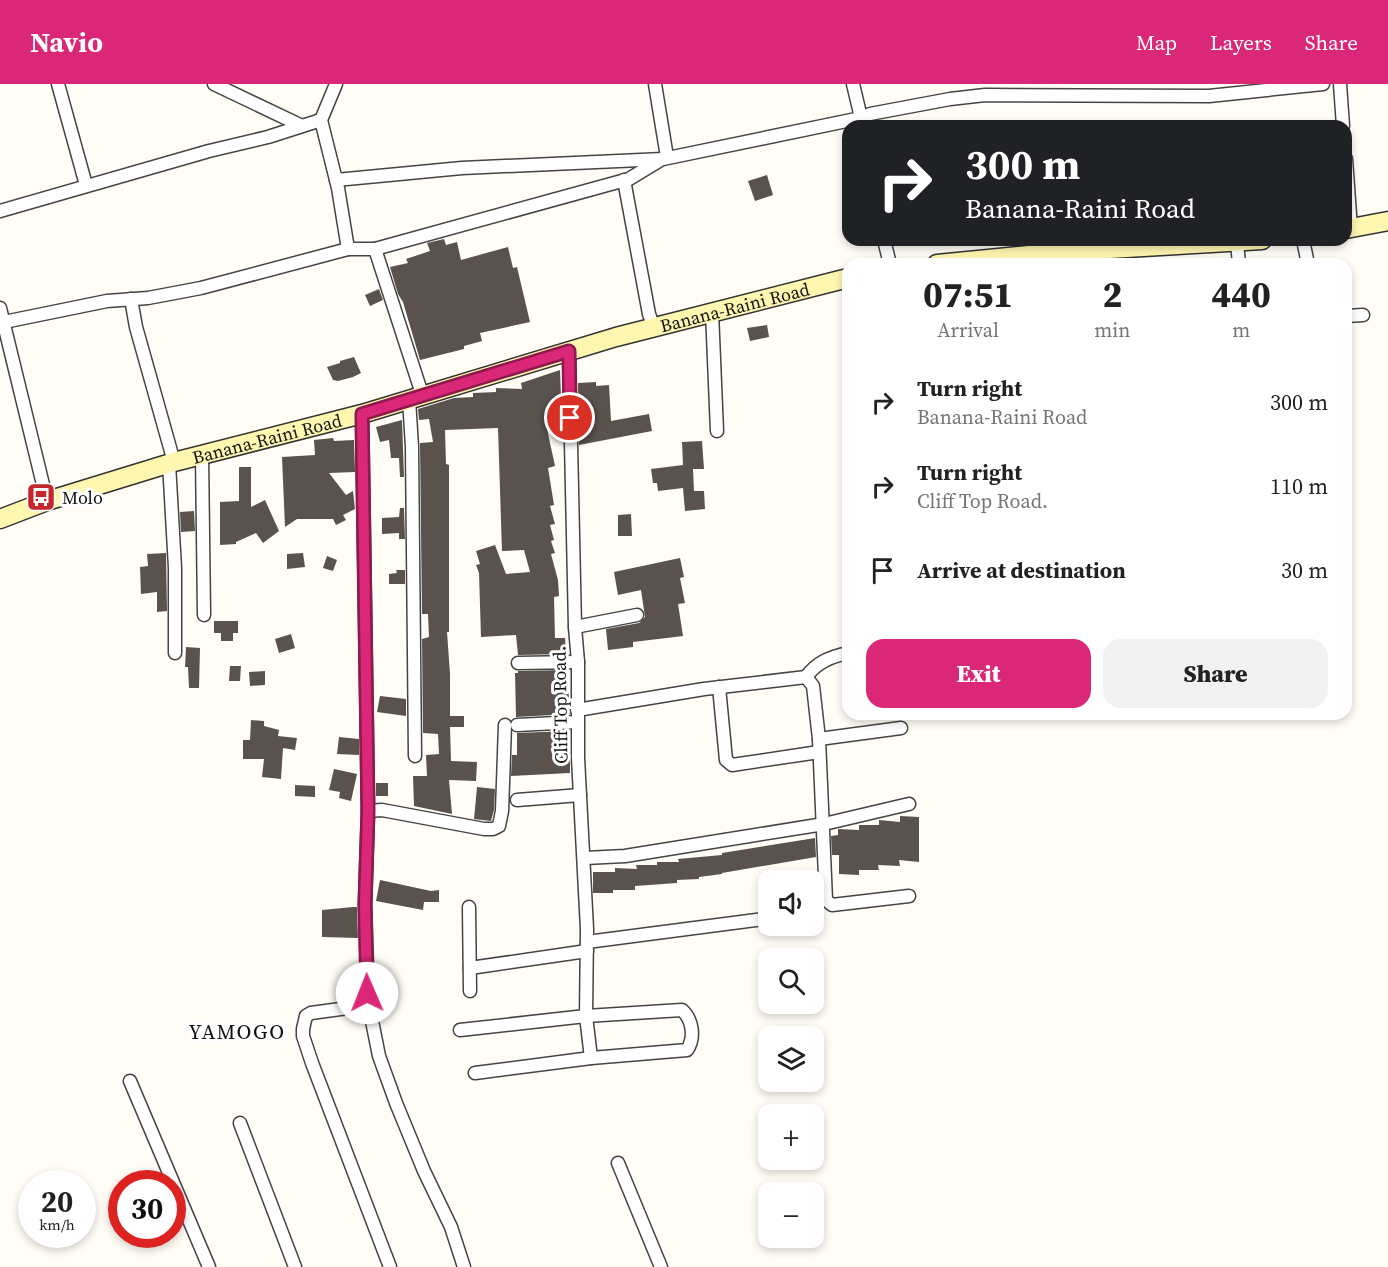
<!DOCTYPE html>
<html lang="en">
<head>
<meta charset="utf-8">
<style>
	:root { --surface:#fff; --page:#f2f2f2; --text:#222; --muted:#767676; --accent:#db2777 }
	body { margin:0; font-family:"Source Serif 4",serif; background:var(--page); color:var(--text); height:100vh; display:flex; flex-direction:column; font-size:22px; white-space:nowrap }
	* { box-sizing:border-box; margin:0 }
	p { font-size:20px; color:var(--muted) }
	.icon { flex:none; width:33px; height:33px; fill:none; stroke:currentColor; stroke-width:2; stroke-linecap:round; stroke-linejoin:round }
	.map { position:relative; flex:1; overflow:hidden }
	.sheet { position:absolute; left:842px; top:174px; width:510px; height:462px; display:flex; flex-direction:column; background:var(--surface); border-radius:18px; box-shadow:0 3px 9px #0003 }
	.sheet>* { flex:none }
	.banner { position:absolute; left:842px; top:36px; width:510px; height:126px; border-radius:18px; box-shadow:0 3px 9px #0003; background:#202124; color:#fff; overflow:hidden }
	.buttons { position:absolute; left:758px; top:786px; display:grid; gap:12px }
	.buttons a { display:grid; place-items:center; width:66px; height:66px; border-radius:12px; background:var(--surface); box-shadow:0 3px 9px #0003; font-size:30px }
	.speed { position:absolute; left:18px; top:1086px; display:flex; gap:12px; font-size:30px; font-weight:700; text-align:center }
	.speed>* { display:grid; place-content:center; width:78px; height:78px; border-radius:50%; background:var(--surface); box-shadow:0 3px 9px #0003; line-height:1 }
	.speed small { font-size:15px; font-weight:400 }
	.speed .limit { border:9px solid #d22; background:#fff; color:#111 }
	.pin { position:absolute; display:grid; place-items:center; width:51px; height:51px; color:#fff; margin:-26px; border:3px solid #fff; border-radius:50%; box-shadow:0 2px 6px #0007 }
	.me { position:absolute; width:66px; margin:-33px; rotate:359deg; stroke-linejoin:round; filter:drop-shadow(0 0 4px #0008) }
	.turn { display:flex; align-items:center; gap:21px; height:126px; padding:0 24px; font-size:27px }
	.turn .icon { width:78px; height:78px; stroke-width:2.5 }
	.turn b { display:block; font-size:42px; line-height:51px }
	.eta { display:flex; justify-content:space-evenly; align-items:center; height:102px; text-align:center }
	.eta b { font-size:36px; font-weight:800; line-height:42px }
	.action { display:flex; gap:12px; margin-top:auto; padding:12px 24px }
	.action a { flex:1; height:69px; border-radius:18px; background:var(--accent); color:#fff; font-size:24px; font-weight:800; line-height:69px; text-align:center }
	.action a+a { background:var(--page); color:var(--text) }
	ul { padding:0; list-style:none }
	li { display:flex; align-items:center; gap:18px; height:84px; padding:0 24px }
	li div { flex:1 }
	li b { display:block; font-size:22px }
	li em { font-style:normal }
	header { display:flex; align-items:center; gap:36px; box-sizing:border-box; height:84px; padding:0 30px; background:var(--accent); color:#fff }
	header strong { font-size:28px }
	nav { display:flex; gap:33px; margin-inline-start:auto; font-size:21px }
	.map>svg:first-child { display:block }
	.building { fill:#5a524d }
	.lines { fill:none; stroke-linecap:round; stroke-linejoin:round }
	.street-casing { stroke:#444; stroke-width:15 }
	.secondary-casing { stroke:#333; stroke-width:21 }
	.street { stroke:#fff; stroke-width:12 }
	.secondary { stroke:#fff6b0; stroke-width:18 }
	.route-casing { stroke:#8e194d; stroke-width:15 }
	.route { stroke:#db2777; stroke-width:10 }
	.labels { text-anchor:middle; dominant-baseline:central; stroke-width:6; stroke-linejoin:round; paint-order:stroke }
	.street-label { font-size:18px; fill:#111; stroke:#fff }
	.poi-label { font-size:18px; fill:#111; stroke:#fff; text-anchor:start }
	.quarter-label { font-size:21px; letter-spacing:1.5px; fill:#111; stroke:#fff }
</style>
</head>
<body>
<header>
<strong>Navio</strong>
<nav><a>Map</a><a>Layers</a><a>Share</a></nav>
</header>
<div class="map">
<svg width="1388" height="1183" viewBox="0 0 1388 1183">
	<rect width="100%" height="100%" fill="#fffdf5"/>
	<g class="building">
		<polygon points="767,91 773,111 755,117 748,97"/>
		<polygon points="444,155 446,161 457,158 461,176 508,163 513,184 517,183 530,238 480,249 482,257 464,262 464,265 420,276 403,218 398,210 390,183 408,179 406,175 430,167 427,159"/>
		<polygon points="379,205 383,216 370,222 365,211"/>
		<polygon points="767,241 769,253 750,257 747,244"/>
		<polygon points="354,273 361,289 353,293 338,297 333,296 327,283 340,279 340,277"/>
		<polygon points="560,286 562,341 547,345 555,382 548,384 554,421 550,422 555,440 550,441 554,456 551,457 555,469 551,470 558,496 559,512 554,513 555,554 565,554 566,570 518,571 516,551 481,553 479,489 476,481 480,480 476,467 495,461 506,490 530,488 524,466 502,467 498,344 445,346 446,380 449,381 449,548 447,548 450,590 450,632 464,632 464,643 450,643 451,677 477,678 476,697 449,696 452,730 414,722 413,692 427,692 426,671 439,670 438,650 423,649 422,555 429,553 428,530 422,530 420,359 433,358 429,335 419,336 418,325 454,314 473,313 473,309 496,308 496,304 522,305 521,299"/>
		<polygon points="596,298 596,302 609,301 611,337 649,330 652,347 579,361 578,299"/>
		<polygon points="402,336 404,393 400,393 399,374 391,374 389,356 380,358 376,343"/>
		<polygon points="333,354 334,357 354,356 355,388 329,389 346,411 353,407 355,425 343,431 346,436 336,441 333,435 297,435 285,443 282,373 315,371 314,356"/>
		<polygon points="702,357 704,385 693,385 694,407 704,407 705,425 685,427 683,404 658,407 657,399 653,399 651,385 683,381 682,358"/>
		<polygon points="239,383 251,383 251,423 265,416 279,447 263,459 256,449 236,458 236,460 220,461 220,418 239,417"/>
		<polygon points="400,424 404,424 405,455 399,455 399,449 382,450 382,434 399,433"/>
		<polygon points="194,427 195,447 181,448 180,428"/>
		<polygon points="631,430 632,452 618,452 618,431"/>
		<polygon points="166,469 167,527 157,528 157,508 141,510 140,483 148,482 147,470"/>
		<polygon points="303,469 305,483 287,485 287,470"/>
		<polygon points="327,472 337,476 333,487 323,484"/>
		<polygon points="680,474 684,493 680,494 685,519 678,520 683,552 633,558 633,563 608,566 606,545 639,539 645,533 641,506 618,511 614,488"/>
		<polygon points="396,486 405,486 405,500 389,500 389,490 397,489"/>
		<polygon points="214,537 238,537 238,549 233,549 233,557 221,557 221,549 214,549"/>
		<polygon points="291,550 295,564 279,569 275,555"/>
		<polygon points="186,563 200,564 199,604 189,604 188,583 185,583"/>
		<polygon points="230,582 241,582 240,597 229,597"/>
		<polygon points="567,586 570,630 516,633 515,589 518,589 518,587"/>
		<polygon points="265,587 265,601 250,602 249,588"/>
		<polygon points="380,612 406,615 406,632 377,628"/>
		<polygon points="251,636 264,637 264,642 279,646 278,652 297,654 295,666 283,664 281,695 262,693 264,675 243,675 243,656 250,656"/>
		<polygon points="570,647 570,689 511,692 512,671 517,671 517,649"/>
		<polygon points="339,653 359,655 359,671 337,670"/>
		<polygon points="334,685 357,690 351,717 339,714 340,708 329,706"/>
		<rect x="376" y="699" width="12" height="13"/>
		<polygon points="295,701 315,702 315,713 295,712"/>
		<polygon points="477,703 495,705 494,726 491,737 474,735"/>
		<polygon points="900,732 919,733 919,778 899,776 900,782 878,781 879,786 859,786 859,791 839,790 839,771 832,771 831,752 838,751 838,745 859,746 859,741 879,741 879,736 900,738"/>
		<polygon points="815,754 816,773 722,789 722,790 699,793 699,795 677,796 677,799 635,802 635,806 613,806 613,809 593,809 593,788 615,788 615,784 637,785 636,781 657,781 657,778 679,778 678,775 722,771 722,769"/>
		<polygon points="380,796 431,807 439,806 439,818 424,818 423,826 376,817"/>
		<polygon points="353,823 357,823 358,854 322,853 322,826"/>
	</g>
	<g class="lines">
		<g class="street-casing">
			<g id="street">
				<polyline points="58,0 86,101"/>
				<polyline points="214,0 302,42"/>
				<polyline points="336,0 321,36 338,104 348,165"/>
				<polyline points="655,0 667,73"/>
				<polyline points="853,0 863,42"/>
				<polyline points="1340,0 1343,42"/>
				<polyline points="1346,75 1351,144"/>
				<polyline points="336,96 462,84 663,75 861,34 870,30 950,15 985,11 1209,12 1323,0"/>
				<polyline points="624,96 649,230 654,244"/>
				<polyline points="0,127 209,67 268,53 321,36"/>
				<polyline points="884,156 890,180"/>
				<polyline points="1303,156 1308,180"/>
				<polyline points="1237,158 1239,180"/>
				<polyline points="375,165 629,95 662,75"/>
				<polyline points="131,215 136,243 174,378"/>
				<polyline points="0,224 47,417"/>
				<polyline points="712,228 717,347"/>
				<polyline points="1346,232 1363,231"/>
				<polyline points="4,238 107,217 148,214 201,204 348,165 375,165 422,310"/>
				<polyline points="569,267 575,543 578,578 578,674 587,845 586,932 591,974"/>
				<polyline points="409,315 412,363 415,672"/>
				<polyline points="362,330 368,727 365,820 368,917 363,922 311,929 306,932 303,945 303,952 312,979 390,1183"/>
				<polyline points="202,370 204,531"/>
				<polyline points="169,379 175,484 175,569"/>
				<polyline points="575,543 637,531"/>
				<polyline points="518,579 578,578"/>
				<path d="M 806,593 C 817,578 830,573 848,569"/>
				<polyline points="719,603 726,676 732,681 819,668"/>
				<polyline points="577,626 704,605 806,593 813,602 819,655 826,816 832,821 909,812"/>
				<polyline points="517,641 577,638"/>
				<polyline points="819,655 901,644"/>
				<polyline points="517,716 580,711"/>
				<polyline points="368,727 382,726 484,745 493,745 499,742 502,727 505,641"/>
				<polyline points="585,774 625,772 824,740 909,720"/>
				<polyline points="469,823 470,907"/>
				<polyline points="587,858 764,835"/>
				<polyline points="470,884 587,867"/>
				<polyline points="368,917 379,972 396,1019 424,1087 451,1143 464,1183"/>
				<path d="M 460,946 L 586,932 L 682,926 C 693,936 695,954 687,966 L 591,974 L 475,989"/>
				<polyline points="130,997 209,1183"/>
				<polyline points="240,1039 295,1183"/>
				<polyline points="618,1079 661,1183"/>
			</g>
		</g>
		<g class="secondary-casing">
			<g id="secondary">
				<polyline points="1346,145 1388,137"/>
				<polyline points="937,180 1059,168 1262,156"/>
				<path id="s1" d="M 0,435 L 47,417 L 174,378 L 362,330 L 616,253 L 848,194"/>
			</g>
		</g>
		<use href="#street" class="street"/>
		<use href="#secondary" class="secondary"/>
	</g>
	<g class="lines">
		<g class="route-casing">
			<polyline id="route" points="367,909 365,820 368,727 362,330 569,267 570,334"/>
		</g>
		<use href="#route" class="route"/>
	</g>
	<defs>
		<g id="bus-square" transform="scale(1.5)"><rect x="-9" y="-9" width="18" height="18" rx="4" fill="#c4262e" stroke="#fff"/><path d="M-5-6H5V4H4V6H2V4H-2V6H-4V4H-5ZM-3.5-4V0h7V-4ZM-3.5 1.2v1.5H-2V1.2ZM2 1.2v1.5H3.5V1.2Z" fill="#fff"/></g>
	</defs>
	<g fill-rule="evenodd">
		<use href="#bus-square" x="41" y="413"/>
	</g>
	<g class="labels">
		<g class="street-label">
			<text stroke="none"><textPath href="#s1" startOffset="765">Banana-Raini Road</textPath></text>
			<text stroke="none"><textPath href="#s1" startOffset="279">Banana-Raini Road</textPath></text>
			<text transform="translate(560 621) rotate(-91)">Cliff Top Road.</text>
		</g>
		<g class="poi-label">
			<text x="62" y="413">Molo</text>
		</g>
		<g class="quarter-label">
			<text x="237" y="947">YAMOGO</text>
		</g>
	</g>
</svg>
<div class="buttons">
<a><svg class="icon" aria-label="sound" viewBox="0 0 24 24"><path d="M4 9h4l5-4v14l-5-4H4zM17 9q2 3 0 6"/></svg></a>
<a><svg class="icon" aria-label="search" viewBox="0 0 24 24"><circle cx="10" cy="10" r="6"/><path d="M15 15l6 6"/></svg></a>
<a><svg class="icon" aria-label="layers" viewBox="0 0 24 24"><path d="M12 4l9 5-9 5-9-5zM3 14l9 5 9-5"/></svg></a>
<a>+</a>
<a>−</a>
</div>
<div class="speed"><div>20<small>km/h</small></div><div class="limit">30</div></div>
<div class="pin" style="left:570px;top:334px;background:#d93025"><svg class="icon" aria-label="arrive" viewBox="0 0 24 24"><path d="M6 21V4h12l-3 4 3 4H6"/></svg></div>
<svg class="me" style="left:367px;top:909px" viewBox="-20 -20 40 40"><circle r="19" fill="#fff"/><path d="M0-13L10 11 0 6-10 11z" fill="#db2777"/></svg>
<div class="banner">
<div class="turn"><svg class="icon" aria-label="right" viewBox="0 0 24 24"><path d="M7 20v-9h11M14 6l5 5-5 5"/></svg><div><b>300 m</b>Banana-Raini Road</div></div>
</div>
<section class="sheet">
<div class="eta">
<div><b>07:51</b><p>Arrival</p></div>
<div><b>2</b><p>min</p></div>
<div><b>440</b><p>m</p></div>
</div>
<ul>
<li><svg class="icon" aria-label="right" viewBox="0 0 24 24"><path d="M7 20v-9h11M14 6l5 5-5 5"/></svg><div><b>Turn right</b><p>Banana-Raini Road</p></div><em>300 m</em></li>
<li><svg class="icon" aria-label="right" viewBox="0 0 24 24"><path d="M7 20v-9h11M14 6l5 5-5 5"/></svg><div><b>Turn right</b><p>Cliff Top Road.</p></div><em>110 m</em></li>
<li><svg class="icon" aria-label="arrive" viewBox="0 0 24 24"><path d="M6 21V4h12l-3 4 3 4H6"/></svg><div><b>Arrive at destination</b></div><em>30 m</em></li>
</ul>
<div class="action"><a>Exit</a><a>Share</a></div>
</section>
</div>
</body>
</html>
